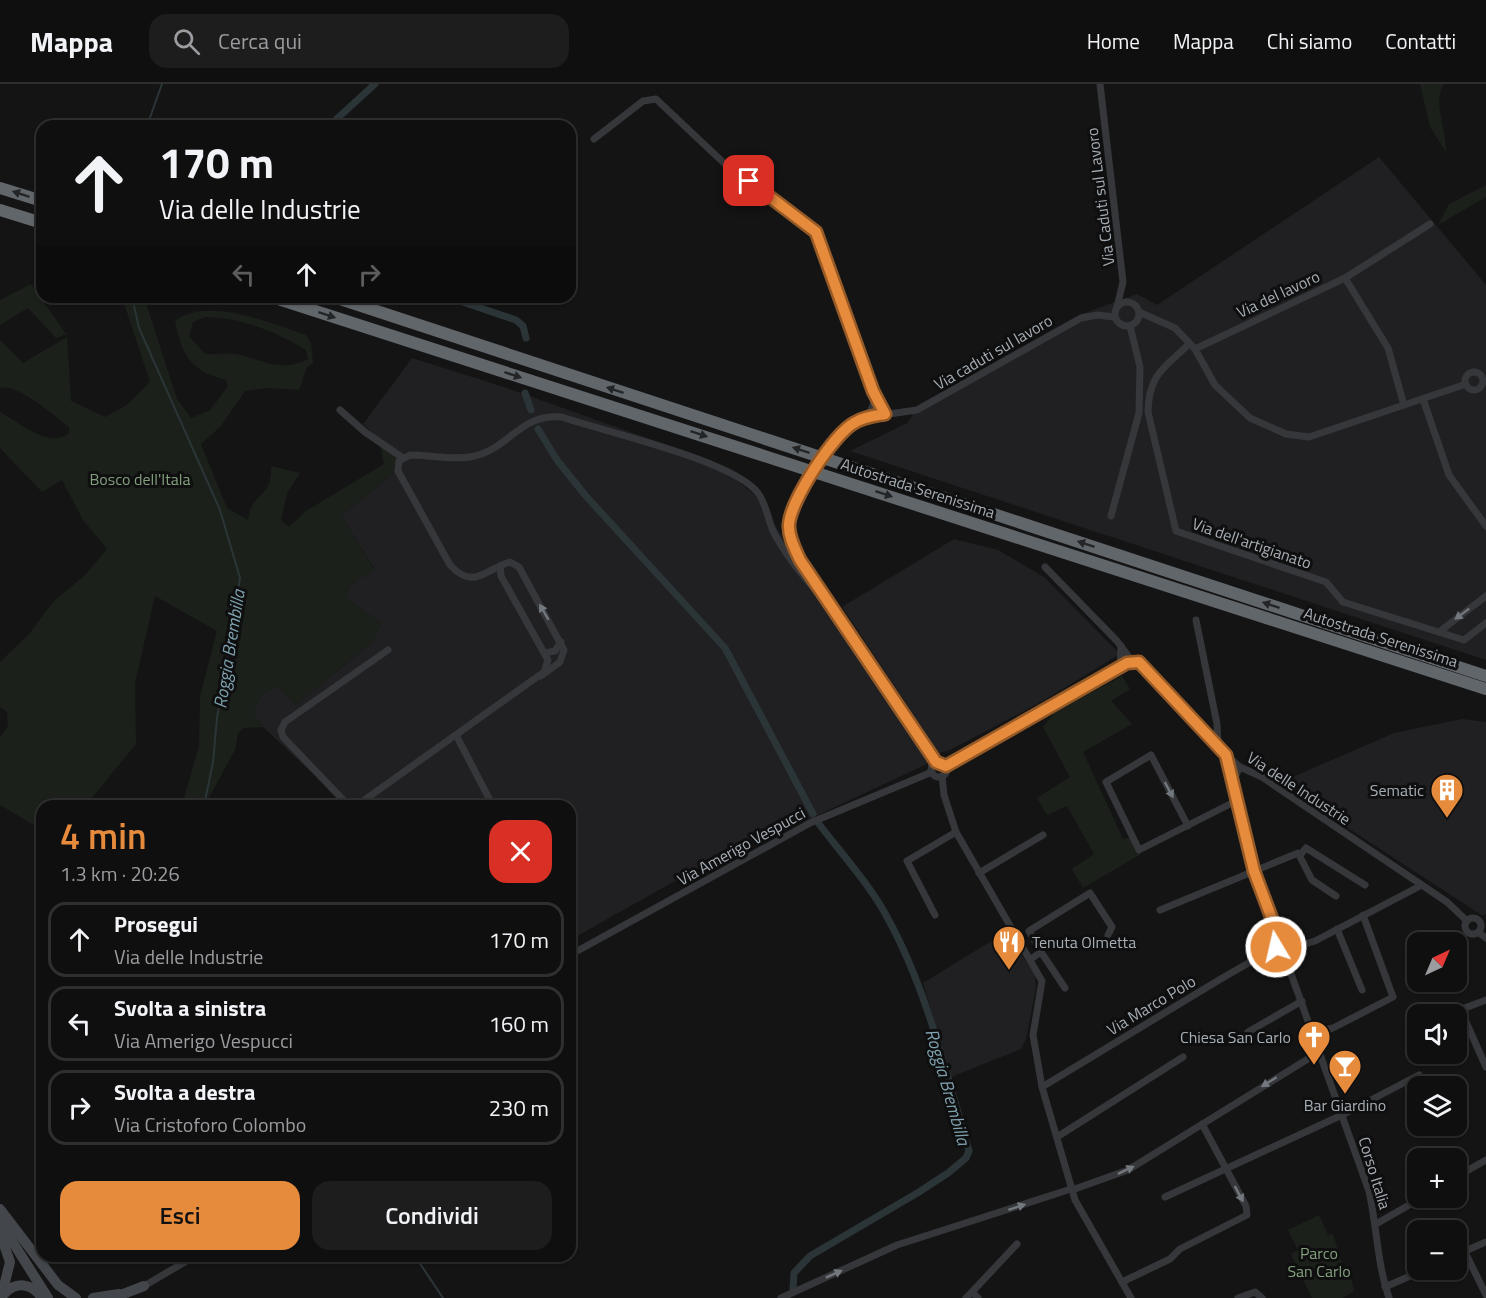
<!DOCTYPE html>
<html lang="it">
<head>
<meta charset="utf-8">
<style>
	:root { --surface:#0f0f10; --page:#1d1d1e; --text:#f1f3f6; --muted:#9b9c9f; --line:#2f2f30; --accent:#e68a3c }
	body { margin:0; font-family:"Titillium Web",sans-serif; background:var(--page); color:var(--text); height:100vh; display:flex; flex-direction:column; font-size:22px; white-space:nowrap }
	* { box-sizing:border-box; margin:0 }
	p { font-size:20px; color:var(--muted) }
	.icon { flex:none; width:33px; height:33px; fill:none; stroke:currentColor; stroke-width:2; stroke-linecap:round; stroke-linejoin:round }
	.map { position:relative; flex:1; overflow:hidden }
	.sheet { position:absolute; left:36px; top:716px; width:540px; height:462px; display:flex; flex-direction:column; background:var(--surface); border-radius:18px; box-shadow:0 2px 4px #0004,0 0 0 2px var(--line) }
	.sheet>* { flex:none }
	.top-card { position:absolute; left:36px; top:36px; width:540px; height:183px; border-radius:18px; box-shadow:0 2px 4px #0004,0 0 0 2px var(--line); background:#0f0f10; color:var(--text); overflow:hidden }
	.needle { width:39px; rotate:44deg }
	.tools { position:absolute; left:1407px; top:848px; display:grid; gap:12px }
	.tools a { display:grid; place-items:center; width:60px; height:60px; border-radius:12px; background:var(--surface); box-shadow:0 2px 4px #0004,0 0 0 2px var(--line); font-size:30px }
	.pin { position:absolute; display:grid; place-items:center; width:51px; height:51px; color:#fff; margin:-26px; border-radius:12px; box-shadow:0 3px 9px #0006 }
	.me { position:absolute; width:66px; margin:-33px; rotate:351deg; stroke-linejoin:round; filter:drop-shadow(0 0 4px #0008) }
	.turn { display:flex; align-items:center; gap:21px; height:126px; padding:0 24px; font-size:27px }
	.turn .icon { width:78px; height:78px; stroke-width:2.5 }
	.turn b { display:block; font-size:42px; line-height:51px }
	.lanes { display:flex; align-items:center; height:57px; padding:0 24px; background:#0003; justify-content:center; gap:30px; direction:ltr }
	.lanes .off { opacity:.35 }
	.round { display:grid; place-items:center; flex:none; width:63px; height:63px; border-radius:18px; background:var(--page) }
	.summary { display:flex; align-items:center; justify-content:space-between; height:102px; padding:0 24px }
	h1 { font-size:36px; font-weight:600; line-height:45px; color:var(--accent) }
	.cta { display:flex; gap:12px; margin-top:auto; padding:12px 24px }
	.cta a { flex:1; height:69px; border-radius:18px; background:var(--accent); color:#111; font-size:24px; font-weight:600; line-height:69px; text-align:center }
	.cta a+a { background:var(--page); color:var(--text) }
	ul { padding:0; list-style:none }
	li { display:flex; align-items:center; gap:18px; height:75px; margin:0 12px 9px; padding:0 12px; border:3px solid var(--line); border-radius:18px }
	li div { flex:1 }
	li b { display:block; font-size:22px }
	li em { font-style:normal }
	header { display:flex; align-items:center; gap:36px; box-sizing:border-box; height:84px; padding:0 30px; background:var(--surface); border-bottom:2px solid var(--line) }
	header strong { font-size:28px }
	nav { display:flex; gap:33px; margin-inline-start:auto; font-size:21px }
	.search { width:420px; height:54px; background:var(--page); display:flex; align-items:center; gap:15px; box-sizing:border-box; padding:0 21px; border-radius:18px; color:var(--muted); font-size:22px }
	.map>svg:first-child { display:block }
	.built { fill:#202022 }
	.green { fill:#1b201a; fill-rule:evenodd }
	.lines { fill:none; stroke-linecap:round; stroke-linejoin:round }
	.stream { stroke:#2b3538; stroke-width:2 }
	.canal { stroke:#2b3538; stroke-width:7 }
	.minor { stroke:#35373a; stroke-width:7 }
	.secondary { stroke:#43464a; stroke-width:10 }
	.motorway { stroke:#61666b; stroke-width:12 }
	.minor-bridge { stroke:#35373a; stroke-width:7 }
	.oneway { fill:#242527 }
	.oneway2 { fill:#73787e }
	.route-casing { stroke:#965a27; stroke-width:15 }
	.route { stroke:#e68a3c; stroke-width:10 }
	.labels { text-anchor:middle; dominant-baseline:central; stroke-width:6; stroke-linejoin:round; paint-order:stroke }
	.street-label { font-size:16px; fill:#a6aeb5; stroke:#0f0f10 }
	.park-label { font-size:16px; fill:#839f7e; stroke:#0f0f10 }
	.poi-label { font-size:16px; fill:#a6aeb5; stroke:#0f0f10; text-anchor:end }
	.water-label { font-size:18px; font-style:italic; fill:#7fa2ae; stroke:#0f0f10 }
</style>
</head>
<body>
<header>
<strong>Mappa</strong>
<div class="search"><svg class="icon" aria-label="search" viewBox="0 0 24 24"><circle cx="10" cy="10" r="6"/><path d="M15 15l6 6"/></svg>Cerca qui</div>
<nav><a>Home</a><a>Mappa</a><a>Chi siamo</a><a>Contatti</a></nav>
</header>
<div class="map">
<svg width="1486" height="1214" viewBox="0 0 1486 1214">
	<rect width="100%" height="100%" fill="#141415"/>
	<g class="built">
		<polygon points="1379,73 1486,201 1486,576 850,367 907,339 920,320 1079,231 1137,210 1157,221"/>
		<polygon points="412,274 504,303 712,377 755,411 931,678 797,741 741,760 570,856 570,722 346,721 263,643 253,629 262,609 277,602 296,621 373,557 381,539 345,514 349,503 374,484 341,432 398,385 379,355 363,340"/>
		<polygon points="954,455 998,466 1044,493 1120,570 1043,617 950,666 939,669 842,523"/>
		<polygon points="1462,635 1486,638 1486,830 1483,832 1279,699 1394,649"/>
		<polygon points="1006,848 1035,891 1036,904 1026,955 1021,965 951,993 923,899"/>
	</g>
	<g class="green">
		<path d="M 1420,0 L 1444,0 C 1432,17 1447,47 1446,68 L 1430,43 Z"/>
		<polygon points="1486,101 1486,113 1438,141 1449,120"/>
		<polygon points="31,200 66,250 56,254 28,224 0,241 0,216"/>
		<path d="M 122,213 L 144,213 L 177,315 L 191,334 L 210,326 L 228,302 L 226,296 C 191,287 182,272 175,237 C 208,212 269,239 306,251 L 311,259 L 313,279 L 307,283 L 299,306 L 268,304 L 245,307 L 221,342 L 201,360 L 227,424 L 248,436 C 251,408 273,414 271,382 L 300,389 L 287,409 L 281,436 L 289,443 L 306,427 L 384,380 L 379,355 L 404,370 L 398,385 L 341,432 L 374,485 L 349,503 L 345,514 L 381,539 L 373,557 L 296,621 L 277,602 L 262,609 L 253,629 L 263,643 L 243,644 L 238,650 L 235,666 L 205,721 L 182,721 L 199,662 L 200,612 L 217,547 L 155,512 L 135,599 L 136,660 L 86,721 L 42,722 L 42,746 L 0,721 L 0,653 L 8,642 L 7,628 L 0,623 L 0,578 L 29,550 L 53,518 L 85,491 L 107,465 L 83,436 L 62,396 L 42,408 L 0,364 L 0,328 C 19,338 50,366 69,349 L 69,343 C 55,332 17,299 0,304 L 0,256 L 23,279 L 67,253 L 71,317 L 105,333 L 127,321 L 150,298 ZM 205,233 C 240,233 276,248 306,266 L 308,275 C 280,289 264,276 236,270 C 225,268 215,272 204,269 L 189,252 L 193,238 Z"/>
		<polygon points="1122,592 1130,605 1111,617 1132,640 1083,668 1123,755 1132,753 1141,770 1083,804 1072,785 1094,770 1067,722 1047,731 1037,714 1070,693 1043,643 1054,629"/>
		<polygon points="1319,1131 1328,1151 1333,1150 1344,1186 1349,1186 1354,1207 1343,1214 1312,1214 1291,1170 1298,1166 1288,1146"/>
	</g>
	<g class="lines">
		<g class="stream">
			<polyline points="147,42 162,0"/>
			<polyline points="132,213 139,244 220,426 240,494 217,634 213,678 204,722"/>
			<polyline points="415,1172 443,1214"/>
		</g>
		<g class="canal">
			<polyline points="329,42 375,0"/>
			<polyline points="448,213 516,236 523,242 526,254"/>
			<polyline points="525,309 531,326"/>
			<polyline points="538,345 557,376 585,411 725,564 813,730"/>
			<path d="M 793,1205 L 794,1189 L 810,1172 L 919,1108 L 948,1089 L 966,1074 L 969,1067 C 946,989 927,905 887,833 C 870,801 841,769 819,740"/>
		</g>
		<g class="minor">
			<polyline points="1100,0 1123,198 1117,223"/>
			<polyline points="594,55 643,17 656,15 726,81 812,143 818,152 873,307 885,330"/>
			<circle cx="1127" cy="230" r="12"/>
			<polyline points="1139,228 1175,244 1195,265 1345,194 1430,140"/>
			<path d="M 1189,260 C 1163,285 1149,290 1148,328 L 1176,447 L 1326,498 L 1343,518 L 1464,556 L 1486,539"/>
			<polyline points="1195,265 1215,301 1250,334 1286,350 1309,353 1404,321 1388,264 1345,194"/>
			<circle cx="1474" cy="297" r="9"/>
			<polyline points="1423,315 1449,391 1486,442"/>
			<polyline points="1404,321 1466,300"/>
			<polyline points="340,326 365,348 403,374"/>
			<polyline points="868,333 874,319 874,309"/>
			<polyline points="832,360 854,339 868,333 917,326 1081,234 1098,231 1114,233"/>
			<path d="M 804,404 C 776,454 798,473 827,514"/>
			<polyline points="1111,432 1139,329 1140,283 1130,242"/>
			<polyline points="1045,483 1117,557 1132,577"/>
			<polyline points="837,528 937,678"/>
			<polyline points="1196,536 1217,640 1218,663"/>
			<polyline points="1439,548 1486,512"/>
			<polyline points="545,569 555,567 561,558"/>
			<polyline points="1132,577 1139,578 1226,671 1240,683 1262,693 1447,818 1467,837"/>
			<polyline points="1120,584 1121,562"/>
			<path d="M 541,592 L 560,578 L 564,566 L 519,483 L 510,478 C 485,485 474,507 450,481 L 398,387 L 399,377 L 410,371 C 429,371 451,376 470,373 C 509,367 518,329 562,333 C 605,348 733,376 758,409 C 767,421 768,438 775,451 C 792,481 814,506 838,530"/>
			<polyline points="456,651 493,722"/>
			<polyline points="1226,671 1231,701"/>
			<circle cx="939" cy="685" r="8"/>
			<polyline points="946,682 1132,577"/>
			<polyline points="1240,683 1231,701 1254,787 1281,859"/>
			<polyline points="942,692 944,711 956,748 1042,897 1033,951 1042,1003 1075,1116 1131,1214"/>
			<polyline points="349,722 283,653 281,646 285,638 388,566"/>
			<polyline points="356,722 544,588 548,576 501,492 500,482"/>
			<polyline points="1188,742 1151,671 1106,698 1139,766 1236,717"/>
			<polyline points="1301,770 1306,764 1365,801"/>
			<polyline points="979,789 1043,751"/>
			<polyline points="1160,826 1298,769 1312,796 1336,812"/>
			<polyline points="935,831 907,777 956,748"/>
			<circle cx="1473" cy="842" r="8"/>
			<polyline points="1337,845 1362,906"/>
			<polyline points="1478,848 1486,854"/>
			<circle cx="1283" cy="866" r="8"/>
			<polyline points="1291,864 1315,857 1420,802"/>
			<polyline points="1041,868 1065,904"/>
			<polyline points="570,871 810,739 932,688"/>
			<path d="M 1285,873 L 1369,1107 C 1377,1143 1377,1179 1389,1214"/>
			<polyline points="1031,875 1041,868 1029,847 1090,809 1112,843 1108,851"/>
			<polyline points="1486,916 1465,924 1463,931 1486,983"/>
			<polyline points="1311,941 1325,946 1333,944 1393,913 1363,831"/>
			<polyline points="1248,948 1302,917"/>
			<polyline points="1042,1003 1219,896 1257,874 1276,868"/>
			<polyline points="1057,1053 1183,973"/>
			<polyline points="1456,1093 1486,1076"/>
			<polyline points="1072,1106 1128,1086 1319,968"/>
			<polyline points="1165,1113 1342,1031 1419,991"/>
			<polyline points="1376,1140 1423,1113"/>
			<polyline points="1465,1168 1486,1211"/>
			<polyline points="1456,1171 1486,1158"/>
			<polyline points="1122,1198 1170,1175 1180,1165 1247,1131 1246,1122 1202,1040"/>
			<polyline points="144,1202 195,1172"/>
			<polyline points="1385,1203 1426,1185"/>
			<polyline points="972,1208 1017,1160"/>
			<polyline points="781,1214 897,1161 1071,1105"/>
			<polyline points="966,1214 972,1208 978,1214"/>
			<polyline points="1238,1214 1255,1208 1262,1214"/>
		</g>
		<g class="secondary">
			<polyline points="0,1125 58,1201 76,1214"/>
			<polyline points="0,1138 48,1214"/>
			<polyline points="0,1149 10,1178 1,1214"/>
			<path d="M 4,1210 C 16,1197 32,1199 42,1214"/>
			<polyline points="93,1214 119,1210"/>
			<polyline points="113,1214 144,1202"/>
		</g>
		<g class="motorway">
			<polyline points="0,104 42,117"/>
			<polyline points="0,126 42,139"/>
			<polyline points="272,213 1486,605"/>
			<polyline points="334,213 1486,592"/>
		</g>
		<polyline class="minor-bridge" points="804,404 832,360"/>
	</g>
	<defs><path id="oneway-solid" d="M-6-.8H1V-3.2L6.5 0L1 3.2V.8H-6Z" transform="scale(1.5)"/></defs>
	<g class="oneway">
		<use href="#oneway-solid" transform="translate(21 110) rotate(-162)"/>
		<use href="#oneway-solid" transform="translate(327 231) rotate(18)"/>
		<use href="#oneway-solid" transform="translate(513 291) rotate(18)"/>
		<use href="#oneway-solid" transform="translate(615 306) rotate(-162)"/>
		<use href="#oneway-solid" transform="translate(699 350) rotate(18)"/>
		<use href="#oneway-solid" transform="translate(801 366) rotate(-162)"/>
		<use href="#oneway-solid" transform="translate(884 410) rotate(18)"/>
		<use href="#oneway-solid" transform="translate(1086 460) rotate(-162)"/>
		<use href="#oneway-solid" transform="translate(1271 521) rotate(-162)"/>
	</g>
	<g class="oneway2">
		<use href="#oneway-solid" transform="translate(544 528) rotate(-120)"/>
		<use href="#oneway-solid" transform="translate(1462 530) rotate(143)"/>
		<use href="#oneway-solid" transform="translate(1169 706) rotate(62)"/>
		<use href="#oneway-solid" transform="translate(1269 998) rotate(148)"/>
		<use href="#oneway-solid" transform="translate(1126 1086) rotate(-25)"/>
		<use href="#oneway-solid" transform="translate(1239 1110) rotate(62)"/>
		<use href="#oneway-solid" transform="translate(1017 1123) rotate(-18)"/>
		<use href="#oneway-solid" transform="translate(834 1190) rotate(-24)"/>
	</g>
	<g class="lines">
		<g class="route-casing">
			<path id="route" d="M 749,97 L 816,148 L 873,307 L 885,330 C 874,332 863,333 854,339 C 833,351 791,416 789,440 C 788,452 795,465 800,476 L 936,678 L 946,682 L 1127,579 L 1139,578 L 1226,671 L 1254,787 L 1281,859 L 1276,863"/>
		</g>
		<use href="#route" class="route"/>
	</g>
	<defs>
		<g id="building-pin" transform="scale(1.725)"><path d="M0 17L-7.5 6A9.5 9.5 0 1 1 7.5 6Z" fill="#e68a3c" stroke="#0f0f10"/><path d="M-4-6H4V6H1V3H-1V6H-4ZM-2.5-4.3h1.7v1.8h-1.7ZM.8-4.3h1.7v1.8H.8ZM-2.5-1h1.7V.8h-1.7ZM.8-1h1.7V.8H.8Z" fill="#fff"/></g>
		<g id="restaurant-pin" transform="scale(1.725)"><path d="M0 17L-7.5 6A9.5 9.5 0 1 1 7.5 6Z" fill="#e68a3c" stroke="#0f0f10"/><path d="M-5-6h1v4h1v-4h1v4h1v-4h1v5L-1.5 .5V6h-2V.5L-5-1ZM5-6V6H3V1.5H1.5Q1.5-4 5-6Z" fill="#fff"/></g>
		<g id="church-pin" transform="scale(1.725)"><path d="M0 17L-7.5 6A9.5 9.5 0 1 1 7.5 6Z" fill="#e68a3c" stroke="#0f0f10"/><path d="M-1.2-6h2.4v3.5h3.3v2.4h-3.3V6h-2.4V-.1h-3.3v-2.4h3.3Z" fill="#fff"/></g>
		<g id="bar-pin" transform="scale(1.725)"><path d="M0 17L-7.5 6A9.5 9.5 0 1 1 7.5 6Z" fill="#e68a3c" stroke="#0f0f10"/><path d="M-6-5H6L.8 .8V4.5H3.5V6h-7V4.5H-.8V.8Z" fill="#fff"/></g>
	</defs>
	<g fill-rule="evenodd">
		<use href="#building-pin" x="1447" y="706"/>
		<use href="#restaurant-pin" x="1009" y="858"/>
		<use href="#church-pin" x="1314" y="953"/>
		<use href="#bar-pin" x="1345" y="982"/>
	</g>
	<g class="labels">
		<g class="street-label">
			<text transform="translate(1100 113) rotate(-97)">Via Caduti sul Lavoro</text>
			<text transform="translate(1278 210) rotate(-25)">Via del lavoro</text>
			<text transform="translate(993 268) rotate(-30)">Via caduti sul lavoro</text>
			<text transform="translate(918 404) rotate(18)">Autostrada Serenissima</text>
			<text transform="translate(1252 459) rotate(19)">Via dell'artigianato</text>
			<text transform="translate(1381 553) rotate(18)">Autostrada Serenissima</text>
			<text transform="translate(1299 704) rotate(33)">Via delle Industrie</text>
			<text transform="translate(741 762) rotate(-29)">Via Amerigo Vespucci</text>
			<text transform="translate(1151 921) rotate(-31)">Via Marco Polo</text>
			<text transform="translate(1375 1089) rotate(73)">Corso Italia</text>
		</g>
		<g class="park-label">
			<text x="140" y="395">Bosco dell'Itala</text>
			<text x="1319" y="1169">Parco<tspan x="1319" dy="18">San Carlo</tspan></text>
		</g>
		<g class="poi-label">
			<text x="1424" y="706">Sematic</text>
			<text x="1032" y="858" text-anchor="start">Tenuta Olmetta</text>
			<text x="1291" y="953">Chiesa San Carlo</text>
			<text x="1345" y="1021" text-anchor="middle">Bar Giardino</text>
		</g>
		<g class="water-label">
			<text transform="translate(229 565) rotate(-81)">Roggia Brembilla</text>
			<text transform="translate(948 1003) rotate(74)">Roggia Brembilla</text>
		</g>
	</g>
</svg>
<div class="tools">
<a><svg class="needle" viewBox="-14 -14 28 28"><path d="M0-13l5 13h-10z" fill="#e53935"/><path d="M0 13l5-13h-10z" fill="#9b9c9f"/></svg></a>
<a><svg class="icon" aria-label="sound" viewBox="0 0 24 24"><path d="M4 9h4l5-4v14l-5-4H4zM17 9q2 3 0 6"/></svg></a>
<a><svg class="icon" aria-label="layers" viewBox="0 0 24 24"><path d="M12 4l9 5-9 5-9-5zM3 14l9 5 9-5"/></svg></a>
<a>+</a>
<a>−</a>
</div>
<div class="pin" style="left:749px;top:97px;background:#d93025"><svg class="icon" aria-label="arrive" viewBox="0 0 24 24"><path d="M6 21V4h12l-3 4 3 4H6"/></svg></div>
<svg class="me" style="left:1276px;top:863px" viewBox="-20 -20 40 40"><circle r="17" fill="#e68a3c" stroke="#fff" stroke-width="3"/><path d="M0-11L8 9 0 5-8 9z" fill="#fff"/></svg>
<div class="top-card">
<div class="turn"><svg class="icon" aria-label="ahead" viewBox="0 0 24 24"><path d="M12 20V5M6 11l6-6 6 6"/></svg><div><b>170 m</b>Via delle Industrie</div></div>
<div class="lanes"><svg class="icon off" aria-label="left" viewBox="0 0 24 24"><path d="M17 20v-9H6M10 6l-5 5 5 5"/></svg><svg class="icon" aria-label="ahead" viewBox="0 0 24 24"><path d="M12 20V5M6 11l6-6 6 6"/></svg><svg class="icon off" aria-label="right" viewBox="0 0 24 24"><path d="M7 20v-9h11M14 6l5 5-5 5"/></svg></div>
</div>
<section class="sheet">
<div class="summary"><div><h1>4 min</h1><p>1.3 km · 20:26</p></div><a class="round" style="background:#d93025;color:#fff"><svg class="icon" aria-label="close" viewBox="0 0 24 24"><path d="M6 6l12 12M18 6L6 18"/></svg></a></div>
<ul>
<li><svg class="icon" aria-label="ahead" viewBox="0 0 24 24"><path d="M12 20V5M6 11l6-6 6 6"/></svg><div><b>Prosegui</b><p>Via delle Industrie</p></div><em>170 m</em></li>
<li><svg class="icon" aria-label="left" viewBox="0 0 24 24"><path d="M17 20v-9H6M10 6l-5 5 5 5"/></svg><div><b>Svolta a sinistra</b><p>Via Amerigo Vespucci</p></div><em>160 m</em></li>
<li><svg class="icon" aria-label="right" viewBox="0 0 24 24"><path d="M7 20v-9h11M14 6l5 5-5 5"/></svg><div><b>Svolta a destra</b><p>Via Cristoforo Colombo</p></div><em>230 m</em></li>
</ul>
<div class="cta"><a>Esci</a><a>Condividi</a></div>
</section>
</div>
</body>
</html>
